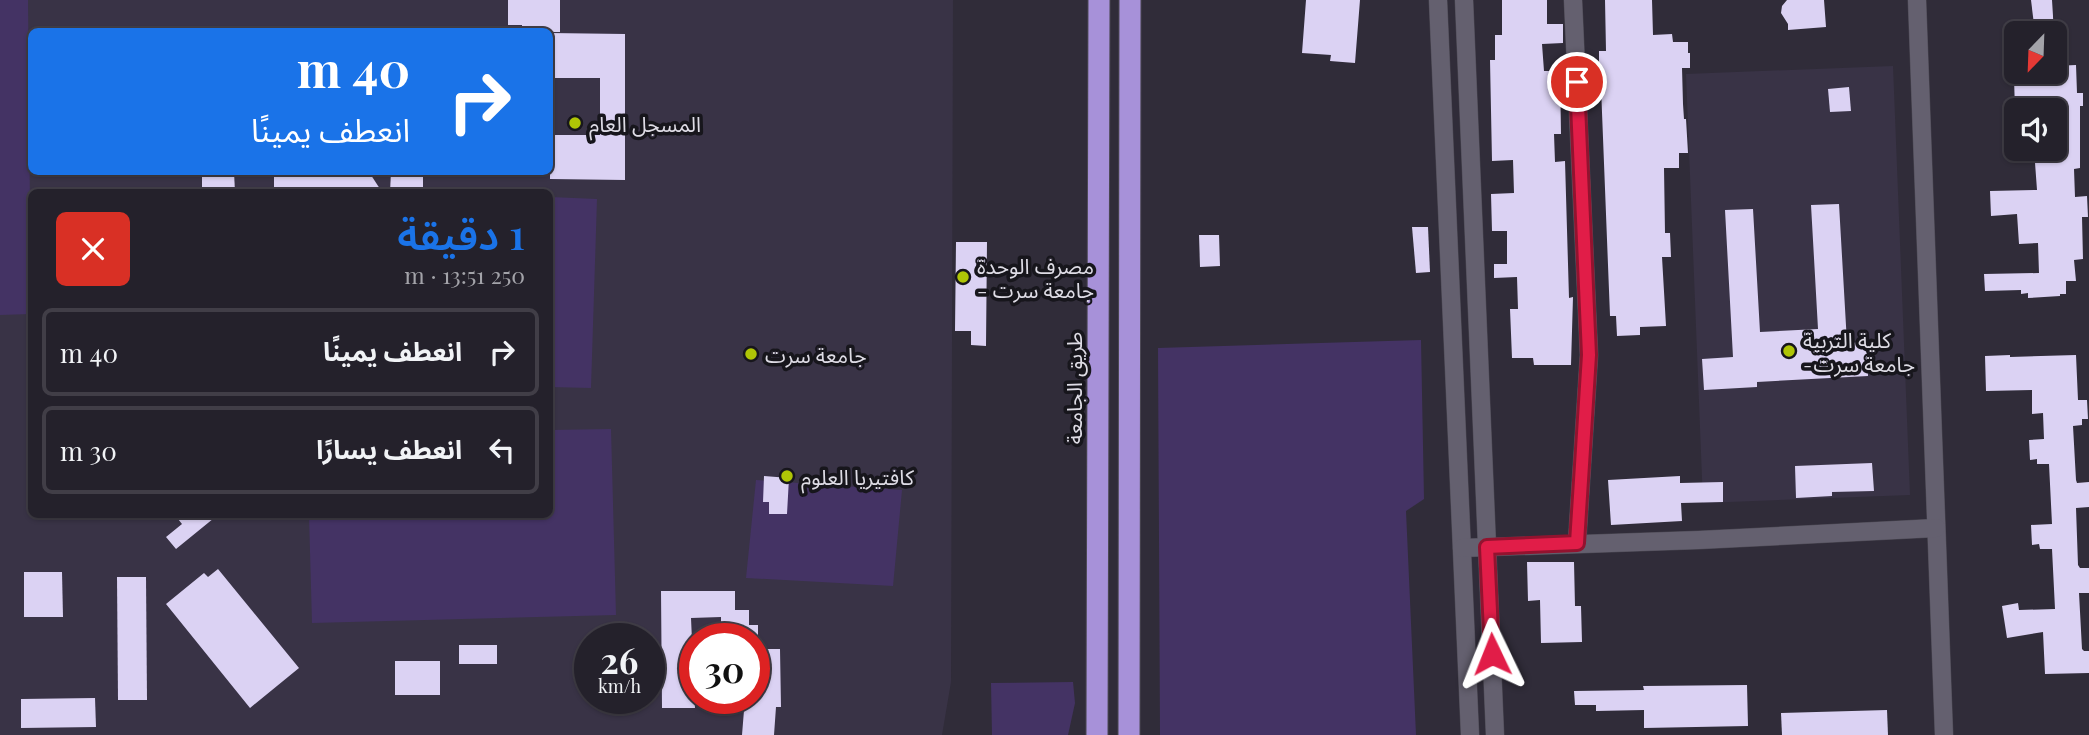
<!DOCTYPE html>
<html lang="ar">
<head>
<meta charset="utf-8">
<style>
	:root { --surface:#24212b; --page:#302e37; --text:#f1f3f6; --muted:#a3a3a9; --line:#413e47; --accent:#1a73e8 }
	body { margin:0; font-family:"Playfair Display","Noto Sans Arabic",serif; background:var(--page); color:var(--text); direction:rtl; height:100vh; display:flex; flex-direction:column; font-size:26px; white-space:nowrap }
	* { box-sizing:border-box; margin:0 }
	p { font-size:23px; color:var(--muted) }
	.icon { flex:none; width:38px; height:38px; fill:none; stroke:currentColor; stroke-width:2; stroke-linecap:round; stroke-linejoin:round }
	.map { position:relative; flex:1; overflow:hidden; direction:ltr }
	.sheet { position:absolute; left:28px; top:189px; width:525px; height:329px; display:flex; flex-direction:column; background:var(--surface); border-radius:10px; box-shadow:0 2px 5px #0004,0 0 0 2px var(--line); direction:rtl }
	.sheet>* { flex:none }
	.top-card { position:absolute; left:28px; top:28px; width:525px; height:147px; border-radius:10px; box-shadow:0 2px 5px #0004,0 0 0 2px var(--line); direction:rtl; background:#1a73e8; color:#fff; overflow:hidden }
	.needle { width:46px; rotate:203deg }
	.controls { position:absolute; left:2004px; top:21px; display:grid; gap:14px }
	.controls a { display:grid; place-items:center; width:63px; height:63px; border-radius:10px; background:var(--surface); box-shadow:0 2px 5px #0004,0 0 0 2px var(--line); font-size:35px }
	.speed { position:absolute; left:574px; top:623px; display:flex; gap:14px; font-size:35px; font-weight:700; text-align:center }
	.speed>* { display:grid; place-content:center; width:91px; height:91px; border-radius:50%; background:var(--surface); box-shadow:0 2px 5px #0004,0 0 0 2px var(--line); line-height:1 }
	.speed small { font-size:18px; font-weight:400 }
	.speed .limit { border:10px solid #d22; background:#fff; color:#111 }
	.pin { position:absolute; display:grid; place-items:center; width:60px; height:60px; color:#fff; margin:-30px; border:4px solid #fff; border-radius:50%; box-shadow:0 2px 7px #0007 }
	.me { position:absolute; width:77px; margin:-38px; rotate:358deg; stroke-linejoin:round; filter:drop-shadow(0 0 5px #0008) }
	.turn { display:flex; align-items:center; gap:24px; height:147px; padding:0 28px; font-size:32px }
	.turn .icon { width:91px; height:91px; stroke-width:2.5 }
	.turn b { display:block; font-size:49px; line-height:60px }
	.round { display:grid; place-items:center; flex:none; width:74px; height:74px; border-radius:10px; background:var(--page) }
	.overview { display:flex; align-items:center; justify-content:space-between; height:119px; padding:0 28px }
	h1 { font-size:42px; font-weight:600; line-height:52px; color:var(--accent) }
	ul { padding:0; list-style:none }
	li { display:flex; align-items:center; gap:21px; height:88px; margin:0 14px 10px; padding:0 14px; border:4px solid var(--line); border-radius:10px }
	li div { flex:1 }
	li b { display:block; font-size:26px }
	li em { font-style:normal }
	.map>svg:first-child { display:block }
	.built { fill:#393346; fill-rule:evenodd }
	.green { fill:#443364 }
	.building { fill:#dbd2f3 }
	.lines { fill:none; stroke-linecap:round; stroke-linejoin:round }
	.street-casing { stroke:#4b4853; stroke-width:19 }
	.highway-casing { stroke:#4b4853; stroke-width:23 }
	.street { stroke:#64606f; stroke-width:18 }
	.highway { stroke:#a791d9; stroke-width:21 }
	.route-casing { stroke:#92132f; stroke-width:18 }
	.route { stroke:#e11d48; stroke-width:12 }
	.poi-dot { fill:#afc506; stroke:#17161c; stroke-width:2.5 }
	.labels { text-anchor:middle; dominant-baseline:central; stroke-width:7; stroke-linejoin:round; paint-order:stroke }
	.poi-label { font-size:21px; fill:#dedce5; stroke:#17161c; text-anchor:start }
	.street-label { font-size:21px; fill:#dedce5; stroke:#17161c }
</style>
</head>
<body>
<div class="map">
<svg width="2089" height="735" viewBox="0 0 2089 735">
	<rect width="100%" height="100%" fill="#302c39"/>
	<g class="built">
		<path d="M 0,0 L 953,0 L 951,682 L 942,735 L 0,735 ZM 32,32 L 550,32 L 550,172 L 32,172 ZM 32,192 L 550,192 L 550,514 L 32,514 ZM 590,639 L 649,639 L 649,698 L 590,698 ZM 695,639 L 754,639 L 754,698 L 695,698 Z"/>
		<polygon points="1893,66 1910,495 1703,503 1686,74"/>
	</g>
	<g class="green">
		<polygon points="0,0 28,0 31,314 0,315"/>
		<polygon points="550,197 597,199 591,388 550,387"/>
		<polygon points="1421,340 1424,499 1406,511 1416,735 1160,735 1158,348"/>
		<polygon points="611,429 616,615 312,623 309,515 550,514 550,430"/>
		<polygon points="756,480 902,490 893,586 746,578"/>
		<polygon points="1073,682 1075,703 1068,735 992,735 991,683"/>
	</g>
	<g class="building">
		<polygon points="508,0 560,0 560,32 522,32 522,25 508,25"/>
		<polygon points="1306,0 1360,0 1355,63 1330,61 1331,55 1302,53"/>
		<polygon points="1502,0 1547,0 1547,24 1563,24 1563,43 1542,44 1544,71 1560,71 1561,134 1554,134 1555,162 1565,161 1569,298 1573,297 1571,365 1534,365 1533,358 1512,358 1510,309 1518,309 1517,277 1494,278 1494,264 1507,264 1507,231 1492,231 1491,194 1514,193 1513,160 1492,161 1490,60 1495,60 1495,35 1502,35"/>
		<polygon points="1605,0 1652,0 1653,35 1672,34 1673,42 1688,42 1688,53 1690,53 1690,68 1682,68 1683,104 1684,119 1686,119 1688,153 1679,153 1679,168 1664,168 1665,233 1670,233 1671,257 1662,257 1666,326 1640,327 1640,335 1617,336 1616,316 1610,316 1601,87 1599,87 1599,51 1606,51"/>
		<polygon points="1787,0 1824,0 1826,27 1788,30 1788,24 1781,13 1782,6"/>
		<polygon points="2031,0 2052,0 2054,33 2035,33"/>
		<polygon points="550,33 625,34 625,180 550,179 550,135 600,135 600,78 550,78"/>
		<polygon points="2076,65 2077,93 2083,93 2083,106 2080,106 2080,168 2074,169 2075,197 2087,196 2088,217 2082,217 2083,259 2074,260 2076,281 2066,281 2066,294 2060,294 2060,296 2028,298 2028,293 2021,294 2021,290 1985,291 1984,274 2039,273 2038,243 2019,244 2017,214 1991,216 1990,191 2037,190 2034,149 2054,149 2054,110 2015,110 2014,78 2020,77 2019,72 2054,72 2054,66"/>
		<polygon points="1849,87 1851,111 1830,112 1828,89"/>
		<polygon points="202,172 234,172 235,192 202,192"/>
		<polygon points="274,172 369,172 382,192 274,192"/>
		<polygon points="391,172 423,172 423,192 390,192"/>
		<polygon points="1839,204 1847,343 1867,342 1868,376 1757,382 1757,387 1704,390 1702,359 1733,357 1725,210 1753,209 1760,332 1818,329 1811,205"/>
		<polygon points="1412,227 1428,227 1430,272 1416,273"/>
		<polygon points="1199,235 1219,235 1220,266 1200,267"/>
		<polygon points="956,242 987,242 986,346 971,345 971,331 955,331"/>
		<polygon points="2010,355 2010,357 2076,355 2078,400 2087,400 2088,419 2082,419 2082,425 2073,426 2076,480 2077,483 2089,482 2089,507 2076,508 2078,565 2080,568 2089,568 2089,593 2079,593 2082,649 2084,651 2089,651 2089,673 2045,674 2043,632 2007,638 2002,606 2018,603 2019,610 2055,609 2052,549 2040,549 2039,544 2032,545 2031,525 2052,524 2049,464 2037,464 2037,459 2030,460 2029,440 2044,439 2043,413 2032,414 2032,390 1986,391 1985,356"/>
		<polygon points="1872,463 1874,491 1832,492 1832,496 1796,498 1795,466"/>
		<polygon points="764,476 789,478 787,514 769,514 769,502 763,502"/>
		<polygon points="1680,476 1680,483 1723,482 1723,502 1681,503 1682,521 1611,525 1608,480"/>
		<polygon points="174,514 219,514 176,549 166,537 182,524"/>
		<polygon points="1527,562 1574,562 1575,606 1581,606 1582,642 1541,643 1540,600 1528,601"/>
		<polygon points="218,569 299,668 250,708 166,604 204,573 208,577"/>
		<polygon points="24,572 62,572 63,617 24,617"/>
		<polygon points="117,577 146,577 147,700 118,700"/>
		<polygon points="661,591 735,591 735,610 749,610 749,625 758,625 758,639 721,639 721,617 691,618 695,708 662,708"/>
		<rect x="459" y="645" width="38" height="19"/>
		<polygon points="754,649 780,649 781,707 776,707 774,735 742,735 745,698 754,698"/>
		<rect x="395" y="661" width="45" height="34"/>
		<polygon points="1747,685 1748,726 1644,728 1644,710 1596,711 1596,705 1575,705 1574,691 1644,690 1643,686"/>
		<polygon points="95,698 96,727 21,728 21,699"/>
		<polygon points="1887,710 1888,735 1782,735 1781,713"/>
	</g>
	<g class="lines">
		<g class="street-casing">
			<g id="street">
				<polyline points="1438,0 1470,735"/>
				<polyline points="1464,0 1495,735"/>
				<polyline points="1573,0 1589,355 1577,543"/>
				<polyline points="1917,0 1944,735"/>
				<polyline points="1462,548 1699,540 1936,528"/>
			</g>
		</g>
		<g class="highway-casing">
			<g id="highway">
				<polyline points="1097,735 1099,0"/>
				<polyline points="1129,735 1130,0"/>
			</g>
		</g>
		<use href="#street" class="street"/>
		<use href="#highway" class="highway"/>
	</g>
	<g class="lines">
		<g class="route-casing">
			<polyline id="route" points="1492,654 1487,547 1577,543 1589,355 1577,82"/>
		</g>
		<use href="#route" class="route"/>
	</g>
	<g class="poi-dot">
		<circle cx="575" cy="123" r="7"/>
		<circle cx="963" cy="277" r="7"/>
		<circle cx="1789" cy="351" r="7"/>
		<circle cx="751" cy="354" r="7"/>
		<circle cx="787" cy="476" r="7"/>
	</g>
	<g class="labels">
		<g class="poi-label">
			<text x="589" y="123">المسجل العام</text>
			<text x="977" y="265">مصرف الوحدة<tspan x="977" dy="24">- جامعة سرت</tspan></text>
			<text x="1803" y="339">كلية التربية<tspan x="1803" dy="24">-جامعة سرت</tspan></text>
			<text x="765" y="354">جامعة سرت</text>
			<text x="801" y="476">كافتيريا العلوم</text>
		</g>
		<g class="street-label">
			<text transform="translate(1073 388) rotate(-90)">طريق الجامعة</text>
		</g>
	</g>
</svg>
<div class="controls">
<a><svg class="needle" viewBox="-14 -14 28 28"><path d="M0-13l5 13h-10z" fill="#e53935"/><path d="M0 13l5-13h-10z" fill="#a3a3a9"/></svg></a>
<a><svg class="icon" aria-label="sound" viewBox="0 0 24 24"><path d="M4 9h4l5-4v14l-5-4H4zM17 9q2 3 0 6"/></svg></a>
</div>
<div class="speed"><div>26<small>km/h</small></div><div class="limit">30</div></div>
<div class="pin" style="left:1577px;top:82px;background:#d93025"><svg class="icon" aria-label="arrive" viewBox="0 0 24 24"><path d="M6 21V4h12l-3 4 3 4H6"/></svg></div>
<svg class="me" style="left:1492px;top:654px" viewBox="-20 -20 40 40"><path d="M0-17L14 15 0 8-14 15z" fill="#e11d48" stroke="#fff" stroke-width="4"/></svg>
<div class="top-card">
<div class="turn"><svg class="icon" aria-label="right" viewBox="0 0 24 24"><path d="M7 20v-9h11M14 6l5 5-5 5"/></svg><div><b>40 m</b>انعطف يمينًا</div></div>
</div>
<section class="sheet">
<div class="overview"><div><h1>1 دقيقة</h1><p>250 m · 13:51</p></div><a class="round" style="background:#d93025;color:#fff"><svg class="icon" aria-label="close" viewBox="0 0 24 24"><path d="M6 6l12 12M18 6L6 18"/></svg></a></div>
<ul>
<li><svg class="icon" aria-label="right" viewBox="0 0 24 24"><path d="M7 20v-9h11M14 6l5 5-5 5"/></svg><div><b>انعطف يمينًا</b></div><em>40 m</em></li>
<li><svg class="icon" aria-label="left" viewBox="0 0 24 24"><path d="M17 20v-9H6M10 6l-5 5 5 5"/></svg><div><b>انعطف يسارًا</b></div><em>30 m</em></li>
</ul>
</section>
</div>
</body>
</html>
